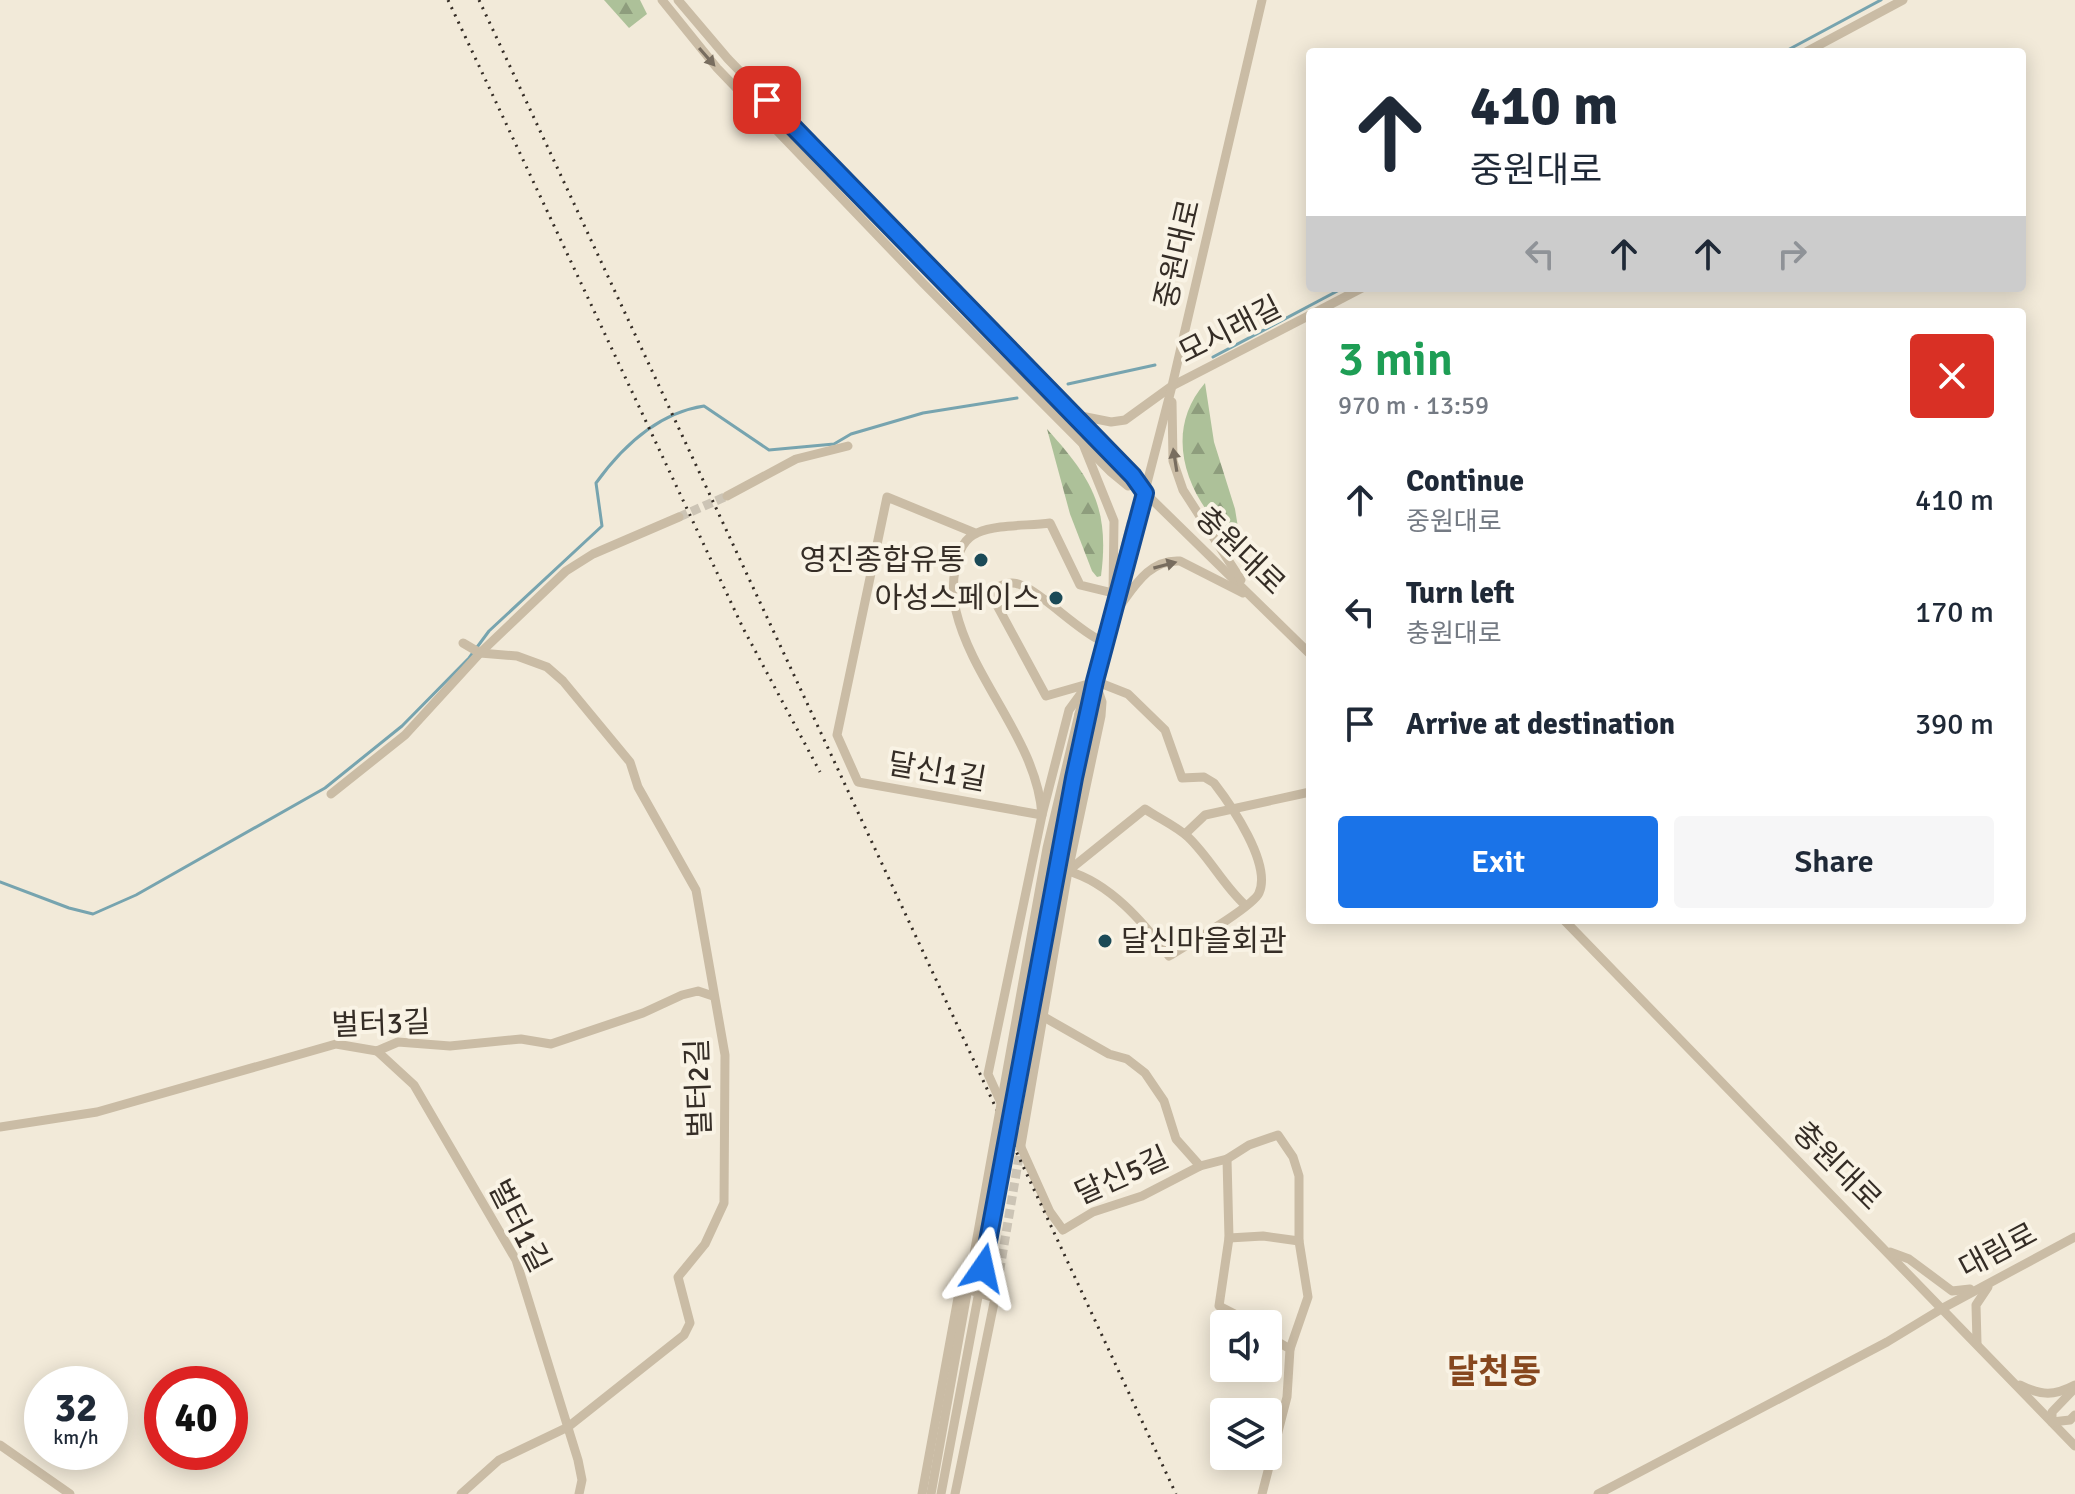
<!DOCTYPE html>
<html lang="en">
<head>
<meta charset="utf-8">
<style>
	:root { --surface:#fff; --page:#f6f6f7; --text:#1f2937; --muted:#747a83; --accent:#1a73e8 }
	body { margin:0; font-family:Signika,"Noto Sans KR",sans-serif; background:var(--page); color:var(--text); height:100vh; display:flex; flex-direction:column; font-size:30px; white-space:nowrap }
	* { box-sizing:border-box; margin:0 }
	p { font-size:26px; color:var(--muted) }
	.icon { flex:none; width:44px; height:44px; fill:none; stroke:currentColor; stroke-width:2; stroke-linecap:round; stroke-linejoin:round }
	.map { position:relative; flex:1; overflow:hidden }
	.drawer { position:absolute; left:1306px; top:308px; width:720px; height:616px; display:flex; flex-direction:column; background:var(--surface); border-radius:8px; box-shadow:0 4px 20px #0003 }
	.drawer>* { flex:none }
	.banner { position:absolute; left:1306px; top:48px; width:720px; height:244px; border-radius:8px; box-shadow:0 4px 20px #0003; background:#fff; color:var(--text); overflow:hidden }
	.controls { position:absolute; left:1210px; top:1310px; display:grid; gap:16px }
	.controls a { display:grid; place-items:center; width:72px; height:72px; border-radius:8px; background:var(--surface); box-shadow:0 4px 20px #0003; font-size:40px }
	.speed { position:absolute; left:24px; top:1366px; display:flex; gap:16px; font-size:40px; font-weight:700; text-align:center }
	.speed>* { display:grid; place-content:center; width:104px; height:104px; border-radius:50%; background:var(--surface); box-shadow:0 4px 20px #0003; line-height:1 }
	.speed small { font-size:20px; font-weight:400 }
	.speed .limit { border:12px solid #d22; background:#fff; color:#111 }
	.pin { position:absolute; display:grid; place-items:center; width:68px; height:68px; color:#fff; margin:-34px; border-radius:16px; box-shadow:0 4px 12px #0006 }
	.me { position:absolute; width:88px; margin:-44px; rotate:11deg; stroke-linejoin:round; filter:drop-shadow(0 0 6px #0008) }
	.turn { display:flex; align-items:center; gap:28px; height:168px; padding:0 32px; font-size:36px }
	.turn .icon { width:104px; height:104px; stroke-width:2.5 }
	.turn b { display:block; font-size:56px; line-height:68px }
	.lanes { display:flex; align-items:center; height:76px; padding:0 32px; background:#0003; justify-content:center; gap:40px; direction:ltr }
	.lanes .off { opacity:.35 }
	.round { display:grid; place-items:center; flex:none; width:84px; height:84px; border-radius:8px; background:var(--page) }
	.head { display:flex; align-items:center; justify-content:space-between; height:136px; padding:0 32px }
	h1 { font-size:48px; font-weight:600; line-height:60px; color:#1e9e55 }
	.primary-button { display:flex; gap:16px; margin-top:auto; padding:16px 32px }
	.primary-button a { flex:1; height:92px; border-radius:8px; background:var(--accent); color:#fff; font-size:32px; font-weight:600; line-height:92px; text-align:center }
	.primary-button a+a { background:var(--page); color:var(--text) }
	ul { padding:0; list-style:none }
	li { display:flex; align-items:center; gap:24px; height:112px; padding:0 32px }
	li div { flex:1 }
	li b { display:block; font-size:30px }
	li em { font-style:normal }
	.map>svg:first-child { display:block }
	.forest { fill:url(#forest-firs) }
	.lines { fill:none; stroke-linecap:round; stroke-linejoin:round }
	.stream { stroke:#77a4af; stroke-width:3 }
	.minor-tunnel { stroke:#ccc4b5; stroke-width:9; stroke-dasharray:9 4.5; stroke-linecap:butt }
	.minor { stroke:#cabca5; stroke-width:9 }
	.rail { stroke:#352d26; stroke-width:3; stroke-dasharray:2 6; stroke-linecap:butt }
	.minor-bridge { stroke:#cabca5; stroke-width:9 }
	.oneway { fill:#786d5f }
	.route-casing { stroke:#114b97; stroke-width:20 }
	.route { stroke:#1a73e8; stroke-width:14 }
	.poi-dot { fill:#1b4a57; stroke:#f9f3e5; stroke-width:3 }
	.labels { text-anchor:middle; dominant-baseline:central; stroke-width:8; stroke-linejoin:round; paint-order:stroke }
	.street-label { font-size:30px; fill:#352d26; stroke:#f9f3e5 }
	.poi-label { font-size:30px; fill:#352d26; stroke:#f9f3e5; text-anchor:end }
	.quarter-label { font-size:34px; font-weight:bold; fill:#86471e; stroke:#f9f3e5 }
</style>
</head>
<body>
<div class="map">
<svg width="2075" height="1494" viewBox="0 0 2075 1494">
	<defs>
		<pattern id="forest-firs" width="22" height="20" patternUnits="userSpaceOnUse" patternTransform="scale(2)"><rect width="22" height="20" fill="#adc199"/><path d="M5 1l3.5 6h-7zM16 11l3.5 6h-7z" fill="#8e9d7d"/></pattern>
	</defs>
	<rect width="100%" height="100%" fill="#f2ead9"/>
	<g class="forest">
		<polygon points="604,0 640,0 647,14 629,28"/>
		<path d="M 1205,383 L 1214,442 L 1235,509 L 1241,546 C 1192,509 1158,437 1205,383 Z"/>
		<path d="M 1047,429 C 1091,478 1110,507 1101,576 L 1097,577 L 1092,571 L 1070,514 Z"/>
	</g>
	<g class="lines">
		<g class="stream">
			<polyline points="1784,52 1881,0"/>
			<polyline points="1213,357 1343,288"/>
			<polyline points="1068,384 1155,365"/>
			<path d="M 0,882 L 69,908 L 93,914 L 136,895 L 325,788 L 402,726 L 469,658 L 489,631 L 602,526 L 596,483 C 622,447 658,413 704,406 L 769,450 L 834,444 L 851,434 L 923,413 L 1017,398"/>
		</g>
		<g class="minor-tunnel">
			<polyline points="679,517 727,496"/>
			<polyline points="995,1298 1021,1145"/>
		</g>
		<g class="minor">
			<polyline points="662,0 717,68 923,283 1111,472 1128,486 1135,483"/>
			<polyline points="678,0 728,59 1130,473 1135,483 1310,654"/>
			<polyline points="1806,52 1903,0"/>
			<polyline points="1316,312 1362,288"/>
			<polyline points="1172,402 1173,461 1183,490 1241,580"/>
			<polyline points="1076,415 1111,422 1125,420 1172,386 1310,315"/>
			<polyline points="727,496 796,459 848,446"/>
			<path d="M 975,533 L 887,497 L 837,735 L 858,782 L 1042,815 C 1037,741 973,682 956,611 C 951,590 952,543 977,533 C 997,524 1028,526 1050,523 L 1080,585 L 1113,593 L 1114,521 L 1083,444"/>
			<polyline points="1122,559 1131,523 1137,518"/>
			<path d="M 1116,611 C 1133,589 1148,559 1180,561 L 1243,593"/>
			<polyline points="1088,684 1069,710 1042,815 988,1074 1050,1212 1063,1230 1093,1212 1142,1196 1200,1166"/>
			<path d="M 1088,684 L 1046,696 L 992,596 L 993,589 C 998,587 1005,583 1011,583 C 1031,581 1076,630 1100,640"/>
			<polyline points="1079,714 1086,689"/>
			<polyline points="1087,716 1172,386 1262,0"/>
			<polyline points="331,794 405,735 480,653 566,571 593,554 679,517"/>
			<polyline points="1185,834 1205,815 1310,792"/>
			<path d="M 1068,871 C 1110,883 1143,922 1169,956 C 1185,946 1253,907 1259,893 C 1272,864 1231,805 1214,783 L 1204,777 L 1182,778 L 1165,730 L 1128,694 L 1095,681"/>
			<path d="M 1068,871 L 1145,809 C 1158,818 1176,826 1188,837 C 1210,858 1223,885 1245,905"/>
			<polyline points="1564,920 2075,1446"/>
			<polyline points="1044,1017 1109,1054 1127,1059 1145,1073 1164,1101 1176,1139 1200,1166 1227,1159 1229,1238 1219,1306 1254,1324"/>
			<polyline points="377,1051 414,1085 516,1260 578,1460 582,1480 579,1494"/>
			<polyline points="0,1127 97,1112 336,1044 377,1051 398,1042 450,1046 521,1039 551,1044 643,1013 682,995 698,991 713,996"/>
			<polyline points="1021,1145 1068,871 1101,716 1102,702 1096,684"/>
			<polyline points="1227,1159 1249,1145 1278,1135 1293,1157 1299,1176 1299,1241 1308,1297 1290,1349"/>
			<polyline points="1229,1238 1263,1236 1299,1241"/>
			<polyline points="1890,1252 1909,1259 1952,1291 1970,1289"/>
			<polyline points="1977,1343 1976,1305 1988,1287"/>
			<path d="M 2020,1385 C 2042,1396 2054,1396 2075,1385"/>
			<polyline points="2052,1422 2052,1412 2073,1390"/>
			<polyline points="2052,1422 2070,1420 2075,1415"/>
			<polyline points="0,1445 70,1494"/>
			<polyline points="461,1494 499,1460 568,1427 684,1335 690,1323 678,1277 705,1244 724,1203 725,1055 696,890 638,787 630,762 563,681 547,667 517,656 480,653 463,643"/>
			<polyline points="922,1494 960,1287 995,1298 955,1494"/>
			<polyline points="1262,1494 1287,1397 1290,1349 1268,1336"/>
			<polyline points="1598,1494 1887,1342 1943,1308 2075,1237"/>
		</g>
		<g class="rail">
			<polyline points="448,0 743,628 820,772"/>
			<polyline points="479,0 1176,1494"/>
		</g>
		<g class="minor-bridge">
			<polyline points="931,1494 1047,848 1079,714"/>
			<polyline points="941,1494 1087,716"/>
		</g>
	</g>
	<defs><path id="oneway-solid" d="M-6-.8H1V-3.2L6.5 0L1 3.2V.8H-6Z" transform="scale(2)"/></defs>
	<g class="oneway">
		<use href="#oneway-solid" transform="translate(707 57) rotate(49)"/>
		<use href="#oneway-solid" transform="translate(1175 460) rotate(-99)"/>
		<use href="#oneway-solid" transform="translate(1165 565) rotate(-15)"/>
	</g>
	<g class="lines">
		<g class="route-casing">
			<polyline id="route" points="767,100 1133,476 1145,493 1095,681 1074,778 983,1268"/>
		</g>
		<use href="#route" class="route"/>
	</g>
	<g class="poi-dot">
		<circle cx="981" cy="560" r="8"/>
		<circle cx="1056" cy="598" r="8"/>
		<circle cx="1105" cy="941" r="8"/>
	</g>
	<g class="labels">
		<g class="street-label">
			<text transform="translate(1178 254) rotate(-77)">중원대로</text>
			<text transform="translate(1230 330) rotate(-27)">모시래길</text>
			<text transform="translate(1240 551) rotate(44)">충원대로</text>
			<text transform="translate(937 772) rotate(10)">달신1길</text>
			<text transform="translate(381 1024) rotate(-2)">벌터3길</text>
			<text transform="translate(699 1088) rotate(-92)">벌터2길</text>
			<text transform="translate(1837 1166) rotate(45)">충원대로</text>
			<text transform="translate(1122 1176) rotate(-24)">달신5길</text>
			<text transform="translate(519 1226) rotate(63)">벌터1길</text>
			<text transform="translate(1998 1251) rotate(-28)">대림로</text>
		</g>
		<g class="poi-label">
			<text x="965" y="560">영진종합유통</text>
			<text x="1040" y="598">아성스페이스</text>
			<text x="1121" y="941" text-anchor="start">달신마을회관</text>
		</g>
		<g class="quarter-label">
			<text x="1494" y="1372">달천동</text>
		</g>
	</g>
</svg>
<div class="controls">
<a><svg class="icon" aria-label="sound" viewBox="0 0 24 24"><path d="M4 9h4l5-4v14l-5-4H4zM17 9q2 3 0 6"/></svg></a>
<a><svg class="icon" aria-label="layers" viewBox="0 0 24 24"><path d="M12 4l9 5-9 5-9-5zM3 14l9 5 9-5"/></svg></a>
</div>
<div class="speed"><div>32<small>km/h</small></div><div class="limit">40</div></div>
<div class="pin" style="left:767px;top:100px;background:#d93025"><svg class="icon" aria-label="arrive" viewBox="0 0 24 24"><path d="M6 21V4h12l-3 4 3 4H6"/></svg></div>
<svg class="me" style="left:983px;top:1268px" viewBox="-20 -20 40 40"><path d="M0-17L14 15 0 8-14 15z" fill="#1a73e8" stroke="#fff" stroke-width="4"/></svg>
<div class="banner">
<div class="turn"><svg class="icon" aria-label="ahead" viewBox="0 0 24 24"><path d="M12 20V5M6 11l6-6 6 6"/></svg><div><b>410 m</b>중원대로</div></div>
<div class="lanes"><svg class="icon off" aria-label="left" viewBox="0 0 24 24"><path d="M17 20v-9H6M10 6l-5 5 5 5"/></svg><svg class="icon" aria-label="ahead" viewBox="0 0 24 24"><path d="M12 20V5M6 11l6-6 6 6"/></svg><svg class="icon" aria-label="ahead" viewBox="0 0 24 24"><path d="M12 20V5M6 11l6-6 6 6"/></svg><svg class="icon off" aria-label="right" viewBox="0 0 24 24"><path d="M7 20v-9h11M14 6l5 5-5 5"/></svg></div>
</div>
<section class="drawer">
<div class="head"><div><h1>3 min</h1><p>970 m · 13:59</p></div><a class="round" style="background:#d93025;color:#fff"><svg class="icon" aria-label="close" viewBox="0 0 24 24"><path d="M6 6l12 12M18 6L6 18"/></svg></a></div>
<ul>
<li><svg class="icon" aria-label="ahead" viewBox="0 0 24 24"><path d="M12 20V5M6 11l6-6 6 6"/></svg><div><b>Continue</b><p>중원대로</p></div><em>410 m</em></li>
<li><svg class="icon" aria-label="left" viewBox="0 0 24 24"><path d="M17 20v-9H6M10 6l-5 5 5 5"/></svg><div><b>Turn left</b><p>충원대로</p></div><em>170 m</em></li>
<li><svg class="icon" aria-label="arrive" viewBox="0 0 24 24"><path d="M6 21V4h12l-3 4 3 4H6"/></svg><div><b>Arrive at destination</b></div><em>390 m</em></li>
</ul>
<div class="primary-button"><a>Exit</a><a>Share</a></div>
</section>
</div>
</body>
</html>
